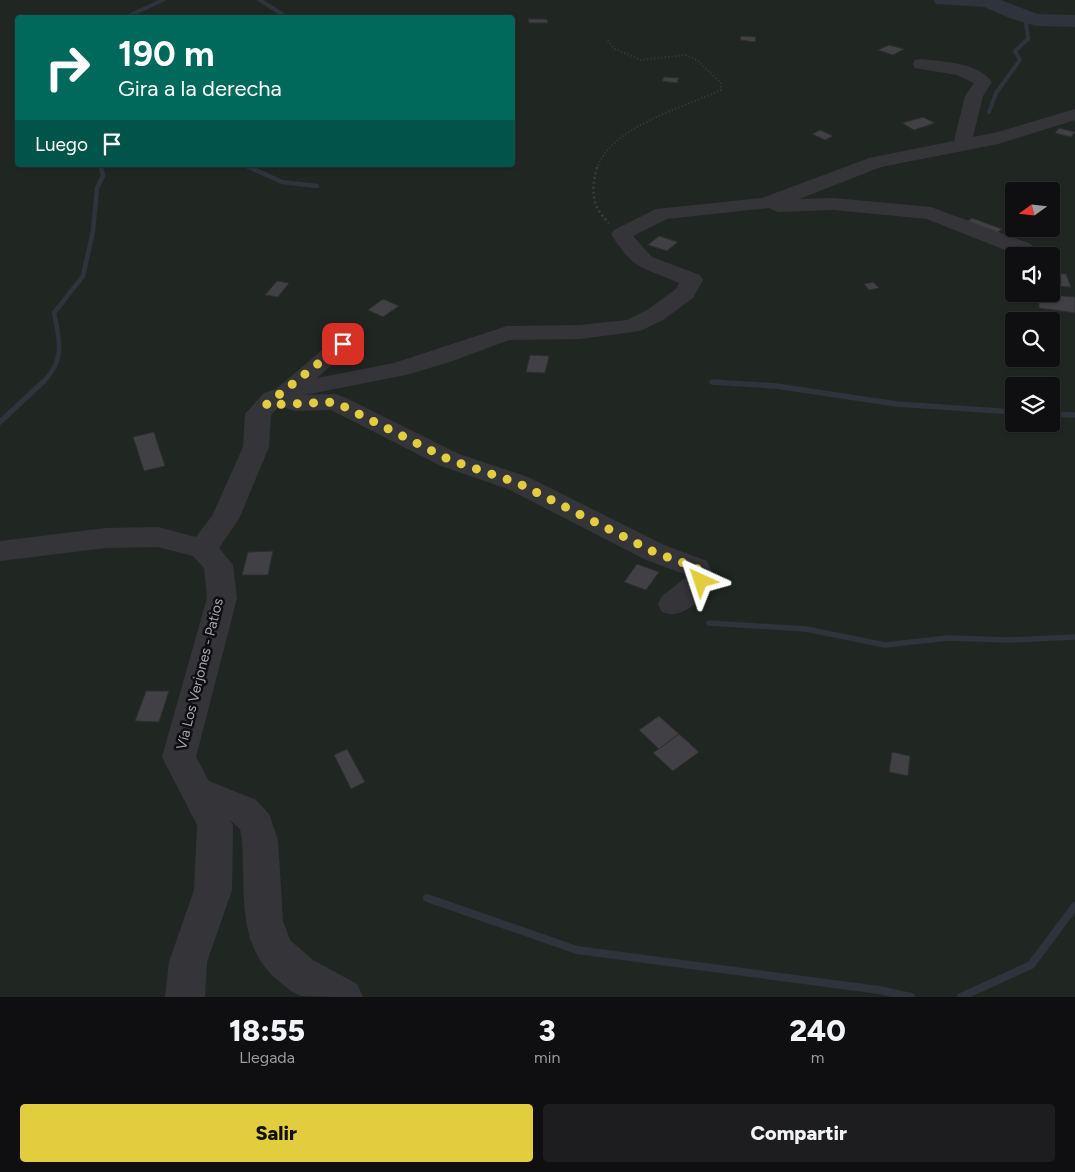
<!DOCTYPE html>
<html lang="es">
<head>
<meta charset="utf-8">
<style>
	:root { --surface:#0f0e10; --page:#1d1c1e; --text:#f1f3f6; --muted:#9b9c9f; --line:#2f2e30; --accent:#e2cd3f }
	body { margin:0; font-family:Figtree,sans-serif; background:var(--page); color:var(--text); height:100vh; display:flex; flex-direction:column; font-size:19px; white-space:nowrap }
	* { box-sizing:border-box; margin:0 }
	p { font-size:16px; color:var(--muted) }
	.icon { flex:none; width:28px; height:28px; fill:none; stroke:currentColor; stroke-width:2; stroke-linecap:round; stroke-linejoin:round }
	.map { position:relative; height:997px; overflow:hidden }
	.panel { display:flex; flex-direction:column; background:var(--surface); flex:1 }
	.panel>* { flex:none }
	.guide { position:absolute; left:15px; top:15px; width:500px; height:152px; border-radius:5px; box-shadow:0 1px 4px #0004,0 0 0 1px var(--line); background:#00695c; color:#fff; overflow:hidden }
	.needle { width:32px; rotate:255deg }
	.tools { position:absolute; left:1005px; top:182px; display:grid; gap:10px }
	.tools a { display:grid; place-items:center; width:55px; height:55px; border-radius:5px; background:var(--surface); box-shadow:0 1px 4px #0004,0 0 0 1px var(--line); font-size:25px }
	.pin { position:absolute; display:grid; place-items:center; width:42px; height:42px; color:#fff; margin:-21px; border-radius:10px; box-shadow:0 2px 8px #0006 }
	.me { position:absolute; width:55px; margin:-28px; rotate:318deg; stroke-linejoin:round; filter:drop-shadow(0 0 4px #0008) }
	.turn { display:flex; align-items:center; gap:18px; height:105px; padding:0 20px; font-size:22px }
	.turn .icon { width:65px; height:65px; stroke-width:2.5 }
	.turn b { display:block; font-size:35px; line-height:42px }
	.then { display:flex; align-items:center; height:48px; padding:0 20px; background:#0003; gap:10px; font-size:19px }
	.eta { display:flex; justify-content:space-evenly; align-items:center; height:85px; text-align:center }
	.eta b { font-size:30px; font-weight:800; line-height:35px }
	.button { display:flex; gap:10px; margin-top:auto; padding:10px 20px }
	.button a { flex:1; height:58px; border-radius:5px; background:var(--accent); color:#111; font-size:20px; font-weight:800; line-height:58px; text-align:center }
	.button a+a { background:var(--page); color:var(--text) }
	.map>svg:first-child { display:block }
	.green { fill:#202722; fill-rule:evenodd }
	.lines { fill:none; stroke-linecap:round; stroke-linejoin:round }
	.stream-far3 { stroke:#2e333c; stroke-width:4 }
	.stream-far2 { stroke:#2e333c; stroke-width:4.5 }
	.stream-far1 { stroke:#2e333c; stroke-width:5.5 }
	.stream { stroke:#2e333c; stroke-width:8 }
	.river { fill:#2e333c; fill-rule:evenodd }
	.building { fill:#404045; stroke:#2e2d31 }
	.path-far1 { stroke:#3b3b40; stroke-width:2; stroke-dasharray:1 2.5; stroke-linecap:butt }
	.path { stroke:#3b3b40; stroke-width:2.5; stroke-dasharray:2 3; stroke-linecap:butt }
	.minor { fill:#353539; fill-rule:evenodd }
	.route { stroke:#e2cd3f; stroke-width:9; stroke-dasharray:0 16.2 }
	.labels { text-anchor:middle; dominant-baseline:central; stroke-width:5; stroke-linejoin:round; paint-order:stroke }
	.street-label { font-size:14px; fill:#a6a7b4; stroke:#0f0e10 }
</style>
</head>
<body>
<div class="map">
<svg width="1075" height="997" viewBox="0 0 1075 997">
	<rect width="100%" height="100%" fill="#141315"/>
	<path class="green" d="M 0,0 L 1075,0 L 1075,997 L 0,997 ZM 18,18 L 512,18 L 512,165 L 18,165 ZM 1014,191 L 1051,191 L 1051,229 L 1014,229 ZM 1014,256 L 1051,256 L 1051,294 L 1014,294 ZM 1014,321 L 1051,321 L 1051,359 L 1014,359 ZM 1014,386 L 1051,386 L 1051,424 L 1014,424 Z"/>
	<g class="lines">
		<g class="stream-far3">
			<polyline points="260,0 288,18"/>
			<polyline points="124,18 163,0"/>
			<polyline points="989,112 996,93 1020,60 1015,51 1028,39 1026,22 1036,20"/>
			<polyline points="101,165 102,169"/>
			<polyline points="244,165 252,169"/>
		</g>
		<g class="stream-far2">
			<polyline points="249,167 282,182 317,186"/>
			<path d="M 43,382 C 65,361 60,340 54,313 L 83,276 L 93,231 L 97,188 L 103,176 L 101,167"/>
		</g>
		<g class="stream-far1">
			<polyline points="712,382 776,386 897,404 1014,412"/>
			<polyline points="1051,414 1075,415"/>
			<polyline points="0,422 44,381"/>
			<polyline points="709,623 806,629 885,645 948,638 1009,640 1075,637"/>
		</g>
		<g class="stream">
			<polyline points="427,898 577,950 879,990 911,997"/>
			<polyline points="961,997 1031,965 1075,906"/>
		</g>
		<polygon class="river" points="933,0 1001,0 1037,14 1075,15 1075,27 1036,26 1012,19 984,7 936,4"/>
	</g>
	<g class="building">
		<polygon points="528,19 547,19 548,23 529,23"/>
		<polygon points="741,36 756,37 755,42 740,40"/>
		<polygon points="889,45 904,49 893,55 878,50"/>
		<polygon points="664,77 679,78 677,83 662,81"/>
		<polygon points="923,117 935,123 914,130 902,123"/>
		<polygon points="1059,128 1075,132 1071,137 1055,133"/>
		<polygon points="820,130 833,136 825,140 812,134"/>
		<polygon points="972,218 1002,229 994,235 964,224"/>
		<polygon points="659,236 678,242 667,251 648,245"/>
		<polygon points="1051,273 1066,274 1071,287 1054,286"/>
		<polygon points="277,281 289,283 278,297 265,295"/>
		<polygon points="873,282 879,288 869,290 864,284"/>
		<polygon points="1039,294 1075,297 1075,313 1039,308"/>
		<polygon points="383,299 399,306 383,317 368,310"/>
		<polygon points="530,355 549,356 545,373 526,372"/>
		<polygon points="154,432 165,466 144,471 133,437"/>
		<polygon points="273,551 268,575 242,575 248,552"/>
		<polygon points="637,564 659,572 646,590 624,582"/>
		<polygon points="146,691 169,691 159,722 135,721"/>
		<polygon points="659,716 679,734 659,749 639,730"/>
		<polygon points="679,734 699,752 673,771 653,753"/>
		<polygon points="347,749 365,782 351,789 334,755"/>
		<polygon points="892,752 910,756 908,776 889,772"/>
	</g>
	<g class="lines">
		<path class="path-far1" d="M 597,169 C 609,127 685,107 721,90 L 721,83 L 697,60 L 686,55 L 641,60 L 615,49 L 607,40"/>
		<path class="path" d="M 597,167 C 591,190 591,206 609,223"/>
		<path class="minor" d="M 921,59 C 943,62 978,62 992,82 L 983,96 L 973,137 L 994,133 L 1075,109 L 1075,120 L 998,144 L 881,167 L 799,199 L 834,198 L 931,207 L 1031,244 L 1034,249 L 1031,254 L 1023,255 L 1015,254 L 927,219 L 834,210 L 778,212 L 769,208 L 667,219 L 633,236 L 652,257 L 700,275 L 703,280 L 693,298 L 663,320 L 640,331 L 580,339 L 509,340 L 450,362 L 406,375 L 304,395 L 335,394 L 344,397 L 459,454 L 528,477 L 664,545 L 707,561 L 716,581 C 709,593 689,613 674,614 C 671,615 666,613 662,612 L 658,604 L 662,596 L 685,578 L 684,574 L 644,559 L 508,489 L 441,466 L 331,410 L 295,411 L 286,408 L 282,403 L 271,415 L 269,447 L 239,519 L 219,548 L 233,565 L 237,598 L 196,757 L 209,781 L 256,800 L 269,814 L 278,840 L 283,921 L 290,940 L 313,960 L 357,984 L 363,997 C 349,997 313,997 302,996 C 294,994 286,987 280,982 C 235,947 246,890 242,840 L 240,829 L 230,820 L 233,825 L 232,890 L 207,962 L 205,997 L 165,997 L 169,962 L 194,890 L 197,825 L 162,757 L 207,598 L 204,568 L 193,556 L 158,547 L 106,548 L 0,561 L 0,541 L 106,528 L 158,527 L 196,537 L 212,516 L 243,447 L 245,414 L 264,393 L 276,389 L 335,339 L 343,337 L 351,339 L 355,344 L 317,378 L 394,363 L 507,326 L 580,325 L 627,320 L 647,310 L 676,289 L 679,283 C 643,267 634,271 611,234 L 614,230 L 656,209 L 762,198 L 869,158 L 954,141 L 965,96 L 974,83 L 957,75 L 915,68 L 913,64 L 915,60 Z"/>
	</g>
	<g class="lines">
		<polyline class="route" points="343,344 266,405 335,402 450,460 518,483 654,552 697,568 701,581"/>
	</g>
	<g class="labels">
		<g class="street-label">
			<text transform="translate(200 674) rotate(-76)">Vía Los Verjones - Patios</text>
		</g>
	</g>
</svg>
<div class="tools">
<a><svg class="needle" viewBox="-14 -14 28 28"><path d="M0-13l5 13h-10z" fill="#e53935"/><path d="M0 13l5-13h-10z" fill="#9b9c9f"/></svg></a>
<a><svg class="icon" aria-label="sound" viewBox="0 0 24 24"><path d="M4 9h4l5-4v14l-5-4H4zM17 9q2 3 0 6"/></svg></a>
<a><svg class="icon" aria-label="search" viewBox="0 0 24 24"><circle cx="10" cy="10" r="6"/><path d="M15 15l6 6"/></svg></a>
<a><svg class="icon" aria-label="layers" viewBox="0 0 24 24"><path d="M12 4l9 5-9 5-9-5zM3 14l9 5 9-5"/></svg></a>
</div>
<div class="pin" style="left:343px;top:344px;background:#d93025"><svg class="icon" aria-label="arrive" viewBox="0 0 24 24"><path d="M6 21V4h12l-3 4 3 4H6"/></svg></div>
<svg class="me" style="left:701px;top:581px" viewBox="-20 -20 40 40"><path d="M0-17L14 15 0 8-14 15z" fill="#e2cd3f" stroke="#fff" stroke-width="4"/></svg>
<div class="guide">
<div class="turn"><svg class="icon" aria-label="right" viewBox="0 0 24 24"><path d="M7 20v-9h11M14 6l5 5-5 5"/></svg><div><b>190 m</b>Gira a la derecha</div></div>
<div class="then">Luego<svg class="icon" aria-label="arrive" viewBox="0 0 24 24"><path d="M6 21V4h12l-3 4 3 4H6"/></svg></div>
</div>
</div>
<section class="panel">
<div class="eta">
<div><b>18:55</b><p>Llegada</p></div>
<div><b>3</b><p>min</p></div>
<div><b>240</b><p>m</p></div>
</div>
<div class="button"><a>Salir</a><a>Compartir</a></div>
</section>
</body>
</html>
